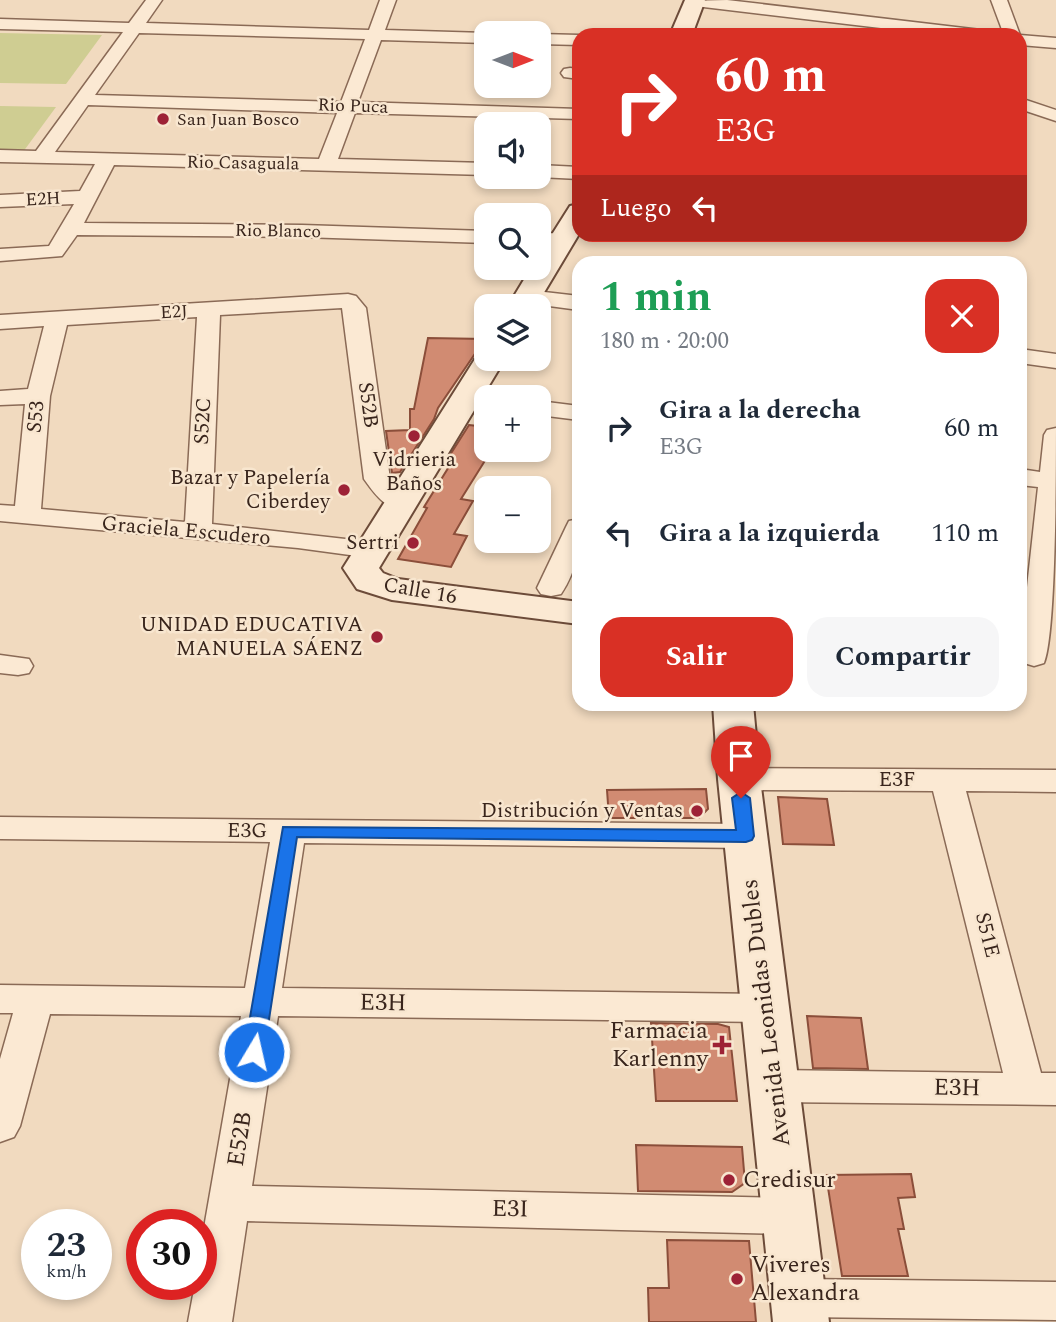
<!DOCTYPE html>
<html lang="es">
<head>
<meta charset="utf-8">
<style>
	:root { --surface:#fff; --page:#f6f6f7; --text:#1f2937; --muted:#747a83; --accent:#d93025 }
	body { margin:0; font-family:Spectral,serif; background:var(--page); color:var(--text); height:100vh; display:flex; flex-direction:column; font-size:26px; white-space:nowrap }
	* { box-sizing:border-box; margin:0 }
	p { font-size:23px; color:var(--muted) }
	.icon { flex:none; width:38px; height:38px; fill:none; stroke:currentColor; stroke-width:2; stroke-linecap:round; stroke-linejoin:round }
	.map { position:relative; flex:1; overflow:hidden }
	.drawer { position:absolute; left:572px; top:256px; width:455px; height:455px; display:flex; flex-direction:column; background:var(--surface); border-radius:21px; box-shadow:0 4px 10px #0003 }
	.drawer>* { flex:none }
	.guide { position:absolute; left:572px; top:28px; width:455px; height:214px; border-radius:21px; box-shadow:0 4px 10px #0003; background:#d93025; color:#fff; overflow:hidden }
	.needle { width:46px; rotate:90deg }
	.buttons { position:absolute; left:474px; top:21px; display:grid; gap:14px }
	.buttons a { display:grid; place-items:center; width:77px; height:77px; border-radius:14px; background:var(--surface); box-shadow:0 4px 10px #0003; font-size:35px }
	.speed { position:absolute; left:21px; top:1209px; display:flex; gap:14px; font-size:35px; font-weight:700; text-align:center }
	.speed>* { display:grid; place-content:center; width:91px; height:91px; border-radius:50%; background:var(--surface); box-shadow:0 4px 10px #0003; line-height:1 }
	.speed small { font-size:18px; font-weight:400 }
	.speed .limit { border:10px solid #d22; background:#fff; color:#111 }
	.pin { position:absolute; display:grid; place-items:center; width:60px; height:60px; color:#fff; margin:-72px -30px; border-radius:50% 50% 50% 0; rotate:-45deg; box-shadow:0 0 7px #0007 }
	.pin .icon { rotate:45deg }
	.me { position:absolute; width:77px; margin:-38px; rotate:9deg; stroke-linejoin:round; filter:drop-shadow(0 0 5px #0008) }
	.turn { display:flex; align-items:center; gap:24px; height:147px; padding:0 28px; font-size:32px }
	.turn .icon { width:91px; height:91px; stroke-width:2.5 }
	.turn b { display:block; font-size:49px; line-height:60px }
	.then { display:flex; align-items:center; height:66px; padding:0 28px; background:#0003; gap:14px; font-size:26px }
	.round { display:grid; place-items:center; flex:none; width:74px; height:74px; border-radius:21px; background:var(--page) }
	.overview { display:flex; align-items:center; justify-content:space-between; height:119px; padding:0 28px }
	h1 { font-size:42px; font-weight:700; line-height:52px; color:#1e9e55 }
	.primary-button { display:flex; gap:14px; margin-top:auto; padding:14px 28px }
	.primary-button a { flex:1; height:80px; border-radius:21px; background:var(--accent); color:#fff; font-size:28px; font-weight:700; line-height:80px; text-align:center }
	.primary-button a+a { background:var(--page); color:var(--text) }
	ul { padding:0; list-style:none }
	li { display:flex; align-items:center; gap:21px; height:105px; padding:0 28px }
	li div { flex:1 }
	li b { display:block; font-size:26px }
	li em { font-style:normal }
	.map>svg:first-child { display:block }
	.green { fill:#cfcd92 }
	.building { fill:#d18b72; stroke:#8b4e3a; stroke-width:2 }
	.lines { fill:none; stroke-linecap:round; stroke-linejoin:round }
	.minor-casing { stroke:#8a6a56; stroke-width:3 }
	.secondary-casing { stroke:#6c4b39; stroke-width:4 }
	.minor { fill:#fbe9d3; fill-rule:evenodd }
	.secondary { fill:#fbe9d3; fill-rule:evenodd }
	.route { fill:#1a73e8; stroke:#114b97; stroke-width:2 }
	.poi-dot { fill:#9d2236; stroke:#f8e6cf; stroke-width:2.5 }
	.labels { text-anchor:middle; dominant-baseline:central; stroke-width:5; stroke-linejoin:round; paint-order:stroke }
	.far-street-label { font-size:18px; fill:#39251c; stroke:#f8e6cf }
	.far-poi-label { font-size:18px; fill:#39251c; stroke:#f8e6cf; text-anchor:start }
	.street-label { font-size:21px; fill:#39251c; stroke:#f8e6cf }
	.poi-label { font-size:21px; fill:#39251c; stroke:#f8e6cf; text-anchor:end }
	.near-street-label { font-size:24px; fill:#39251c; stroke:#f8e6cf }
	.near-poi-label { font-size:24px; fill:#39251c; stroke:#f8e6cf; text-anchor:start }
</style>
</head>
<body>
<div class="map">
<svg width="1056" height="1322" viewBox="0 0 1056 1322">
	<rect width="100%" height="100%" fill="#f1dabf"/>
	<g class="green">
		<polygon points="0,33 102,35 66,84 0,83"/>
		<polygon points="0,106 56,107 20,156 0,155"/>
	</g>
	<g class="building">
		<polygon points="428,338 485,339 438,408 434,419 400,472 392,473 386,431 410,430 410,409 414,409"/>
		<polygon points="469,425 486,427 486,459 461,499 473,501 454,534 467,536 451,567 398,559 427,508 424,507 450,465 443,466"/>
		<polygon points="706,789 708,809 699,818 609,818 607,790"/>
		<polygon points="778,797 827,799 834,845 783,844"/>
		<polygon points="807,1016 861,1018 868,1069 813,1068"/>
		<polygon points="651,1023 718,1024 729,1027 737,1101 656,1101"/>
		<polygon points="636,1145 742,1147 745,1183 732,1192 638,1191"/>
		<polygon points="911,1174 915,1197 898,1198 904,1229 898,1229 908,1276 842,1276 826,1175"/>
		<polygon points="667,1240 749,1241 756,1322 649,1322 648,1288 669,1288"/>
	</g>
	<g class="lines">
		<g class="minor-casing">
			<g id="minor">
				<path d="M 146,0 L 162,0 L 146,23 L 369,30 L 380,0 L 396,0 L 385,30 L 486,33 L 486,43 L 381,40 L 358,102 L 579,109 L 579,119 L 355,113 L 338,159 L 486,163 L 486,175 L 114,165 L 84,223 L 302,225 L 486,231 L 486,243 L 302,237 L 77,235 L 62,256 L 0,261 L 0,249 L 49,246 L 74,204 L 0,207 L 0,195 L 80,191 L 95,164 L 0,162 L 0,150 L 36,151 L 123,32 L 0,29 L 0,19 L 129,23 ZM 139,33 L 365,39 L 341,102 L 95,95 ZM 88,105 L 337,113 L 319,159 L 55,152 Z"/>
				<polygon points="727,0 981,30 989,35 940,35 695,6 687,1"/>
				<polygon points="991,0 1007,0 1020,35 1004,35"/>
				<polygon points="539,34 579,35 579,45 539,44"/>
				<polygon points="1020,35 1056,38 1056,48 1020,45"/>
				<polygon points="570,68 579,69 579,79 564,77 561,73 564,69"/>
				<polygon points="1020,98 1056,110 1056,121 1020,109"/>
				<polygon points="539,165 579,167 579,179 539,177"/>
				<polygon points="539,232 569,235 572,239 569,243 539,244"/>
				<polygon points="527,290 579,296 579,310 519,302 516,297 519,292"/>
				<path d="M 348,294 L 356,296 L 366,308 L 390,479 L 414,502 L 410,508 C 388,513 376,496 364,479 L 342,308 L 220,315 L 212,524 L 372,542 L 382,544 L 386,550 L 382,556 L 372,558 L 298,548 L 0,521 L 0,505 L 15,506 L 25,404 L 0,405 L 0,391 L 28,389 L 44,326 L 0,329 L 0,315 ZM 197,317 L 185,522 L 41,509 L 50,396 L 67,325 Z"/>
				<polygon points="1020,349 1056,354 1056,368 1020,363"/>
				<polygon points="539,401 579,406 579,420 539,415"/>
				<path d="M 1056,428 C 1056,471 1056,634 1044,663 L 1034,666 L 1024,663 L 1020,651 L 1038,487 L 1020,485 L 1020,469 L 1040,472 L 1044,435 L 1047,430 Z"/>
				<path d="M 579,519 C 580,547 577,570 561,594 L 551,596 L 541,594 L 537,588 L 566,527 L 569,521 Z"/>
				<polygon points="0,655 29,659 33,666 29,673 18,675 0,673"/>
				<polygon points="739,768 1056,770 1056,792 966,791 1041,1073 1056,1073 1056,1105 774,1102 760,1097 755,1086 760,1075 774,1070 1003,1073 933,791 739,790 728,787 723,779 728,771"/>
				<polygon points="0,817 746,824 758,828 763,836 758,844 746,848 304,843 282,988 765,994 778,998 784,1008 778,1018 765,1022 278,1016 252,1186 790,1198 805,1203 811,1216 805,1229 790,1234 247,1221 232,1322 188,1322 195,1284 201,1284 201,1245 241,1016 50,1014 20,1126 14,1137 0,1142 0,1059 13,1013 0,1013 0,985 245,988 270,842 0,839"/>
				<polygon points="799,1279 1056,1282 1056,1320 799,1317 784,1312 777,1298 784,1284"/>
			</g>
		</g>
		<g class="secondary-casing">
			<g id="secondary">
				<polygon points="685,0 705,0 692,35 670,35"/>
				<polygon points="579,204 579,234 536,306 508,306 531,268 539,268 539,255 570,206"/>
				<polygon points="486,351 486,359 505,359 379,568 383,573 398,579 579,602 579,624 392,600 357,589 343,568 475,359 479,353"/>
				<polygon points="713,704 753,704 760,779 829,1322 773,1322 718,779"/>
			</g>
		</g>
		<use href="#minor" class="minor"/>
		<use href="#secondary" class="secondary"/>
	</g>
	<polygon class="route" points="741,792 750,798 754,836 752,840 746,842 297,837 264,1052 261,1058 254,1060 247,1058 244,1052 283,827 736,830 732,798"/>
	<g class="poi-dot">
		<circle cx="163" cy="119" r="7"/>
		<circle cx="414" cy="436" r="7"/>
		<circle cx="344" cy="490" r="7"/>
		<circle cx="413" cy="543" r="7"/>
		<circle cx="377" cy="637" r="7"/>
		<circle cx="697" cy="811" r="7"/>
		<path d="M718.5 1034.5h7v7h7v7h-7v7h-7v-7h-7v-7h7z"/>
		<circle cx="729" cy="1180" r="7"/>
		<circle cx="737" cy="1279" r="7"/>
	</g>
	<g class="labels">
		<g class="far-street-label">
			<text transform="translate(353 106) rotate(2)">Rio Puca</text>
			<text transform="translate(243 163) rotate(1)">Rio Casaguala</text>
			<text transform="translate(43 199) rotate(-3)">E2H</text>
			<text transform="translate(278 231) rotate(1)">Rio Blanco</text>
			<text transform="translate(174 312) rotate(-3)">E2J</text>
		</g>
		<g class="far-poi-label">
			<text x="177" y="119">San Juan Bosco</text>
		</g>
		<g class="street-label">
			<text transform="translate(368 405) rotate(82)">S52B</text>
			<text transform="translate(36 417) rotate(-84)">S53</text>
			<text transform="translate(203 421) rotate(-87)">S52C</text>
			<text transform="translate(186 531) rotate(5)">Graciela Escudero</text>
			<text transform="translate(420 591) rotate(10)">Calle 16</text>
			<text x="897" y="780">E3F</text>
			<text transform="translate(247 831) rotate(1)">E3G</text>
			<text transform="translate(987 935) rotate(76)">S51E</text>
		</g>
		<g class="poi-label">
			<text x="414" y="460" text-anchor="middle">Vidrieria<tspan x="414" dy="24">Baños</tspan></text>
			<text x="330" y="478">Bazar y Papelería<tspan x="330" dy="24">Ciberdey</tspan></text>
			<text x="399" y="543">Sertri</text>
			<text x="363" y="625">UNIDAD EDUCATIVA<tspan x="363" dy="24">MANUELA SÁENZ</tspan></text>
			<text x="683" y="811">Distribución y Ventas</text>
		</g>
		<g class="near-street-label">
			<text transform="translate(383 1003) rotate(1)">E3H</text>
			<text transform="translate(766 1013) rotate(-97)">Avenida Leonidas Dubles</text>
			<text transform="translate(957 1088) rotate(1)">E3H</text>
			<text transform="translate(240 1139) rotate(-81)">E52B</text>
			<text transform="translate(510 1209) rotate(1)">E3I</text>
		</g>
		<g class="near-poi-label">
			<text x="708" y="1031" text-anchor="end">Farmacia<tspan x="708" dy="28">Karlenny</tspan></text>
			<text x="743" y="1180">Credisur</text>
			<text x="751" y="1265">Viveres<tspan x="751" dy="28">Alexandra</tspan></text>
		</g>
	</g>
</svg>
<div class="buttons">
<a><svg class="needle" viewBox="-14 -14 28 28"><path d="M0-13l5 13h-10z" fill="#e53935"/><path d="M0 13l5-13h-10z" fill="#747a83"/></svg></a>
<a><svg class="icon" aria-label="sound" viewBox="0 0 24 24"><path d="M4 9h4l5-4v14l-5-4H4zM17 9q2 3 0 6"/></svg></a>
<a><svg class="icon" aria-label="search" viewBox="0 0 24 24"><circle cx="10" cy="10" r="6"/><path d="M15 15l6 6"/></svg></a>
<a><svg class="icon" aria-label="layers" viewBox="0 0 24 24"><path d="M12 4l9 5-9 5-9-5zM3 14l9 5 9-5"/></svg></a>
<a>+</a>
<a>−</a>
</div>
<div class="speed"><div>23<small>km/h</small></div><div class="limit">30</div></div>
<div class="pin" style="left:741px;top:798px;background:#d93025"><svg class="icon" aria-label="arrive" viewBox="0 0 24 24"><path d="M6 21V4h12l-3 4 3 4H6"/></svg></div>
<svg class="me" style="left:254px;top:1052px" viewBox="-20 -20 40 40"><circle r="17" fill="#1a73e8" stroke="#fff" stroke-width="3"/><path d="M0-11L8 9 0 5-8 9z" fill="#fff"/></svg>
<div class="guide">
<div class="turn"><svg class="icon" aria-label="right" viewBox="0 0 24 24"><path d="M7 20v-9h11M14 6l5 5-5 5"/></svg><div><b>60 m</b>E3G</div></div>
<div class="then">Luego<svg class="icon" aria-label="left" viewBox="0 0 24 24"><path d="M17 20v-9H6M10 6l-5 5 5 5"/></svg></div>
</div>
<section class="drawer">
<div class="overview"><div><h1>1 min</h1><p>180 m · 20:00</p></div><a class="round" style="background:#d93025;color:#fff"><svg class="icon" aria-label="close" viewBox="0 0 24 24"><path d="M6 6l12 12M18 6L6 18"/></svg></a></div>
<ul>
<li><svg class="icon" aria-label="right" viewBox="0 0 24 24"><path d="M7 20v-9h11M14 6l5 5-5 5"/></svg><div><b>Gira a la derecha</b><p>E3G</p></div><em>60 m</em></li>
<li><svg class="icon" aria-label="left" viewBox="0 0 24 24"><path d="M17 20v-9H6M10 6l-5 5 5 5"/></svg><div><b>Gira a la izquierda</b></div><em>110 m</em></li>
</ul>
<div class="primary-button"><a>Salir</a><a>Compartir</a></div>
</section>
</div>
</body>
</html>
